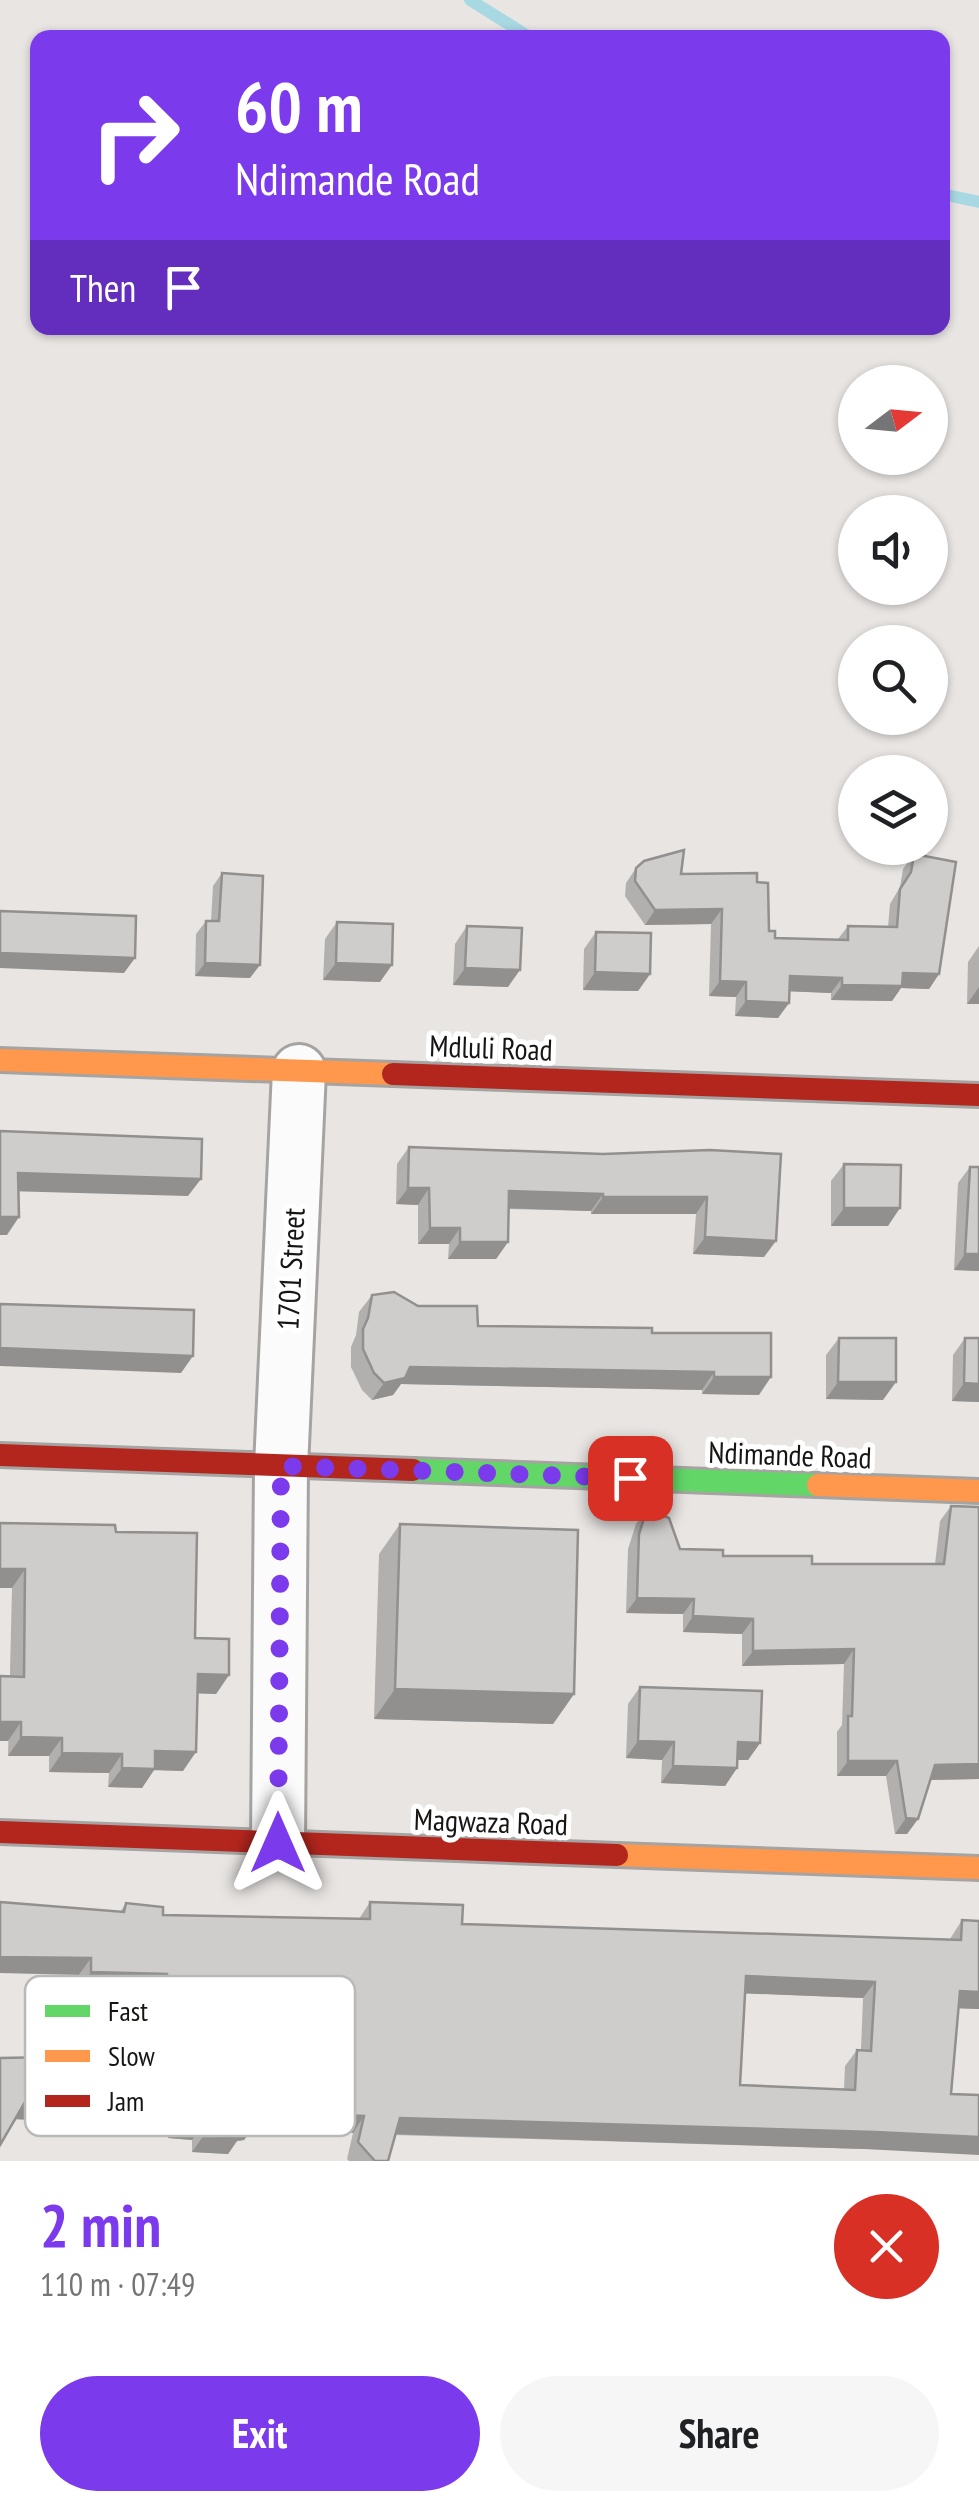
<!DOCTYPE html>
<html lang="en">
<head>
<meta charset="utf-8">
<style>
	:root { --surface:#fff; --page:#f6f6f6; --text:#202124; --muted:#757577; --accent:#7c3aed }
	body { margin:0; font-family:"PT Sans Narrow",sans-serif; background:var(--page); color:var(--text); height:100vh; display:flex; flex-direction:column; font-size:38px; white-space:nowrap }
	* { box-sizing:border-box; margin:0 }
	p { font-size:32px; color:var(--muted) }
	.icon { flex:none; width:55px; height:55px; fill:none; stroke:currentColor; stroke-width:2; stroke-linecap:round; stroke-linejoin:round }
	.map { position:relative; height:2161px; overflow:hidden }
	.details { display:flex; flex-direction:column; background:var(--surface); flex:1 }
	.details>* { flex:none }
	.guide { position:absolute; left:30px; top:30px; width:920px; height:305px; border-radius:20px; box-shadow:0 2px 8px #0004; background:#7c3aed; color:#fff; overflow:hidden }
	.needle { width:65px; rotate:74deg }
	.buttons { position:absolute; left:838px; top:365px; display:grid; gap:20px }
	.buttons a { display:grid; place-items:center; width:110px; height:110px; border-radius:50%; background:var(--surface); box-shadow:0 2px 8px #0004; font-size:50px }
	.pin { position:absolute; display:grid; place-items:center; width:85px; height:85px; color:#fff; margin:-42px; border-radius:20px; box-shadow:0 5px 15px #0006 }
	.me { position:absolute; width:110px; margin:-55px; rotate:0deg; stroke-linejoin:round; filter:drop-shadow(0 0 8px #0008) }
	.turn { display:flex; align-items:center; gap:35px; height:210px; padding:0 40px; font-size:45px }
	.turn .icon { width:130px; height:130px; stroke-width:2.5 }
	.turn b { display:block; font-size:70px; line-height:85px }
	.then { display:flex; align-items:center; height:95px; padding:0 40px; background:#0003; gap:20px; font-size:38px }
	.round { display:grid; place-items:center; flex:none; width:105px; height:105px; border-radius:52px; background:var(--page) }
	.head { display:flex; align-items:center; justify-content:space-between; height:170px; padding:0 40px }
	h1 { font-size:60px; font-weight:800; line-height:75px; color:var(--accent) }
	.primary-button { display:flex; gap:20px; margin-top:auto; padding:20px 40px }
	.primary-button a { flex:1; height:115px; border-radius:60px; background:var(--accent); color:#fff; font-size:40px; font-weight:800; line-height:115px; text-align:center }
	.primary-button a+a { background:var(--page); color:var(--text) }
	.map>svg:first-child { display:block }
	.lines { fill:none; stroke-linecap:round; stroke-linejoin:round }
	.stream { stroke:#a8d8e2; stroke-width:12 }
	.street-casing { stroke:#a5a4a2; stroke-width:58 }
	.fast-casing { stroke:#a5a4a2; stroke-width:28 }
	.slow-casing { stroke:#a5a4a2; stroke-width:28 }
	.jam-casing { stroke:#a5a4a2; stroke-width:28 }
	.street { stroke:#fcfbfb; stroke-width:52 }
	.fast { stroke:#63d668; stroke-width:22 }
	.slow { stroke:#ff974d; stroke-width:22 }
	.jam { stroke:#b3261e; stroke-width:22 }
	.wall { fill:#b2b0af; fill-rule:evenodd }
	.shaded-wall { fill:#91908e }
	.building { fill:#cfcdcb; stroke:#91908e; stroke-width:2.5; fill-rule:evenodd }
	.route { stroke:#7c3aed; stroke-width:18; stroke-dasharray:0 32.4 }
	.labels { text-anchor:middle; dominant-baseline:central; stroke-width:10; stroke-linejoin:round; paint-order:stroke }
	.street-label { font-size:30px; fill:#171514; stroke:#fff }
	.key { fill:#fff; stroke:#b9b9b8; stroke-width:2.5 }
	.key-label { font-size:28px; fill:#171514 }
</style>
</head>
<body>
<div class="map">
<svg width="979" height="2161" viewBox="0 0 979 2161">
	<rect width="100%" height="100%" fill="#e8e5e3"/>
	<g class="lines">
		<g class="stream">
			<polyline points="470,0 531,38"/>
			<polyline points="942,194 979,202"/>
		</g>
		<g class="street-casing">
			<polyline id="street" points="278,1843 281,1467 299,1071"/>
		</g>
		<g class="fast-casing">
			<polyline id="fast" points="413,1470 818,1485"/>
		</g>
		<g class="slow-casing">
			<g id="slow">
				<polyline points="0,1060 393,1074"/>
				<polyline points="818,1485 979,1491"/>
				<polyline points="617,1855 979,1868"/>
			</g>
		</g>
		<g class="jam-casing">
			<g id="jam">
				<polyline points="393,1074 979,1095"/>
				<polyline points="0,1455 413,1470"/>
				<polyline points="0,1832 617,1855"/>
			</g>
		</g>
		<use href="#street" class="street"/>
		<use href="#fast" class="fast"/>
		<use href="#slow" class="slow"/>
		<use href="#jam" class="jam"/>
	</g>
	<g class="wall">
		<polygon points="914,854 939,974 929,989 901,988 892,1001 831,1000 831,993 789,991 789,1003 778,1018 735,1016 736,997 709,996 711,924 645,925 625,896 626,883 636,868 757,882 769,931 775,938 838,939 848,926 888,927 890,904 900,887 903,869"/>
		<polygon points="222,873 250,978 195,976 196,934 206,921 211,921 213,886"/>
		<polygon points="337,922 380,982 323,980 325,939"/>
		<polygon points="467,926 508,987 453,985 455,944"/>
		<polygon points="596,932 650,974 638,991 583,990 584,949"/>
		<polygon points="979,946 979,1004 967,1004 968,962"/>
		<polygon points="409,1147 603,1154 710,1150 764,1257 693,1254 696,1214 591,1214 591,1211 508,1209 508,1242 496,1259 448,1259 449,1244 418,1244 418,1205 396,1204 397,1164"/>
		<polygon points="844,1164 888,1226 831,1226 831,1181"/>
		<polygon points="970,1167 979,1167 979,1271 954,1270 958,1183"/>
		<polygon points="372,1295 418,1306 478,1326 652,1333 759,1395 702,1394 702,1390 401,1384 393,1395 372,1400 362,1390 351,1367 351,1347 356,1335 359,1312"/>
		<polygon points="839,1338 883,1400 826,1399 826,1355"/>
		<polygon points="965,1338 979,1338 979,1402 952,1401 953,1355"/>
		<polygon points="951,1506 979,1507 979,1779 930,1780 918,1819 907,1834 895,1834 886,1776 837,1776 837,1732 842,1725 844,1664 742,1666 742,1634 683,1632 683,1614 626,1613 628,1549 636,1524 647,1509 680,1549 723,1556 812,1564 935,1564 940,1521"/>
		<polygon points="0,1523 116,1532 195,1638 229,1675 216,1694 197,1693 183,1771 154,1770 142,1788 108,1787 109,1773 49,1772 49,1756 8,1756 12,1588"/>
		<polygon points="400,1524 574,1694 553,1724 374,1719 379,1554"/>
		<polygon points="640,1687 760,1743 748,1760 738,1760 737,1768 725,1786 661,1783 662,1760 626,1758 628,1704"/>
		<path d="M 370,1902 L 462,1924 L 950,1939 L 962,1920 L 979,2009 L 959,2008 L 864,2149 L 395,2135 L 388,2161 L 349,2161 L 347,2159 L 353,2133 L 253,2128 L 244,2140 L 237,2141 L 228,2154 L 192,2152 L 192,2140 L 168,2138 L 169,2127 L 15,2119 L 0,2058 L 152,2062 L 155,1990 L 79,1989 L 79,1975 L 126,1903 L 163,1915 L 359,1919 ZM 745,1993 L 863,1998 L 861,2050 L 857,2050 L 845,2066 L 844,2089 L 740,2085 Z"/>
	</g>
	<g class="shaded-wall">
		<polygon points="722,909 711,924 645,925 655,910"/>
		<polygon points="0,953 135,958 124,973 0,968"/>
		<polygon points="205,963 260,965 250,978 195,976"/>
		<polygon points="336,963 392,965 380,982 323,980"/>
		<polygon points="465,968 520,970 508,987 453,985"/>
		<polygon points="595,972 650,974 638,991 583,990"/>
		<polygon points="903,973 939,974 929,989 901,988 892,1001 831,1000 842,985"/>
		<polygon points="790,976 842,978 831,993 780,991"/>
		<polygon points="720,981 746,982 736,997 709,996"/>
		<polygon points="979,987 979,1004 967,1004"/>
		<polygon points="746,1001 789,1003 778,1018 735,1016"/>
		<polygon points="18,1173 201,1179 188,1196 6,1191"/>
		<polygon points="408,1188 429,1188 418,1205 396,1204"/>
		<polygon points="509,1191 603,1194 591,1211 497,1208"/>
		<polygon points="603,1197 707,1197 696,1214 591,1214"/>
		<polygon points="844,1208 900,1208 888,1226 831,1226"/>
		<polygon points="0,1217 19,1217 7,1235 0,1235"/>
		<polygon points="430,1228 460,1228 449,1244 418,1244"/>
		<polygon points="705,1237 776,1241 764,1257 693,1254"/>
		<polygon points="460,1242 508,1242 496,1259 448,1259"/>
		<polygon points="965,1254 979,1254 979,1271 954,1270"/>
		<polygon points="0,1348 193,1356 181,1373 0,1366"/>
		<polygon points="410,1367 714,1372 702,1390 401,1384 393,1395 372,1400 384,1383"/>
		<polygon points="714,1377 771,1377 759,1395 702,1394"/>
		<polygon points="838,1382 896,1382 883,1400 826,1399"/>
		<polygon points="964,1383 979,1384 979,1402 952,1401"/>
		<polygon points="0,1569 25,1569 12,1588 0,1588"/>
		<polygon points="637,1598 694,1599 683,1614 626,1613"/>
		<polygon points="693,1616 753,1619 742,1634 683,1632"/>
		<polygon points="854,1649 844,1664 742,1666 753,1651"/>
		<polygon points="198,1674 229,1675 216,1694 185,1693"/>
		<polygon points="395,1689 574,1694 553,1724 374,1719"/>
		<polygon points="0,1722 21,1722 8,1741 0,1741"/>
		<polygon points="21,1737 62,1738 49,1756 8,1756"/>
		<polygon points="638,1741 674,1742 662,1760 626,1758"/>
		<polygon points="738,1742 760,1743 748,1760 726,1760"/>
		<polygon points="155,1751 196,1752 183,1771 154,1770 142,1788 108,1787 122,1768"/>
		<polygon points="62,1753 122,1754 109,1773 49,1772"/>
		<polygon points="848,1761 897,1761 886,1776 837,1776"/>
		<polygon points="979,1764 979,1779 924,1780 935,1765"/>
		<polygon points="673,1766 737,1768 725,1786 661,1783"/>
		<polygon points="906,1818 918,1819 907,1834 895,1834"/>
		<polygon points="0,1957 91,1958 79,1975 0,1973"/>
		<polygon points="91,1972 167,1974 155,1990 79,1989"/>
		<polygon points="746,1976 875,1982 863,1998 735,1993"/>
		<polygon points="960,1991 979,1992 979,2009 948,2008"/>
		<polygon points="25,2102 181,2111 169,2127 13,2119"/>
		<polygon points="257,2111 364,2116 353,2133 253,2128 244,2140 237,2141 228,2154 192,2152 204,2135 244,2126"/>
		<polygon points="400,2118 875,2132 979,2137 979,2155 864,2149 388,2134"/>
		<polygon points="180,2121 203,2124 192,2140 168,2138"/>
	</g>
	<g class="building">
		<polygon points="684,850 681,874 757,873 757,882 768,883 769,931 775,931 775,938 848,940 848,926 897,927 900,889 911,872 914,854 956,862 939,974 903,973 902,986 842,985 842,978 790,976 789,1003 746,1001 746,982 720,981 722,909 655,910 635,881 636,868 644,861"/>
		<polygon points="222,873 263,876 260,965 205,963 206,921 219,921"/>
		<polygon points="0,911 136,916 135,958 0,953"/>
		<polygon points="337,922 393,924 392,965 336,963"/>
		<polygon points="467,926 522,928 520,970 465,968"/>
		<polygon points="596,932 651,933 650,974 595,972"/>
		<polygon points="0,1131 202,1139 201,1179 18,1173 19,1217 0,1217"/>
		<polygon points="409,1147 603,1154 710,1150 781,1154 776,1241 705,1237 707,1197 603,1197 603,1194 509,1191 508,1242 460,1242 460,1228 430,1228 429,1188 408,1188"/>
		<polygon points="844,1164 901,1165 900,1208 844,1208"/>
		<polygon points="970,1167 979,1167 979,1254 965,1254"/>
		<polygon points="394,1292 418,1306 477,1306 478,1326 652,1328 652,1333 771,1333 771,1377 714,1377 714,1372 410,1367 405,1378 384,1383 374,1373 363,1349 363,1329 368,1318 372,1295"/>
		<polygon points="0,1304 194,1310 193,1356 0,1348"/>
		<polygon points="839,1338 896,1338 896,1382 838,1382"/>
		<polygon points="965,1338 979,1338 979,1384 964,1383"/>
		<polygon points="951,1506 979,1507 979,1764 935,1765 918,1819 906,1818 897,1761 848,1761 848,1716 852,1716 854,1649 753,1651 753,1619 693,1616 694,1599 637,1598 639,1534 647,1509 669,1518 680,1549 723,1550 723,1556 812,1556 812,1564 944,1564"/>
		<polygon points="0,1523 115,1525 116,1532 197,1533 195,1638 229,1639 229,1675 198,1674 196,1752 155,1751 155,1769 122,1768 122,1754 62,1753 62,1738 21,1737 21,1722 0,1722 0,1676 24,1677 25,1569 0,1569"/>
		<polygon points="400,1524 578,1530 574,1694 395,1689"/>
		<polygon points="640,1687 762,1691 760,1743 738,1742 737,1768 673,1766 674,1742 638,1741"/>
		<path d="M 0,1902 L 124,1912 L 126,1903 L 163,1907 L 163,1915 L 370,1919 L 370,1902 L 463,1905 L 462,1924 L 961,1940 L 962,1920 L 979,1921 L 979,1992 L 960,1991 L 951,2094 L 979,2095 L 979,2137 L 875,2132 L 400,2118 L 388,2161 L 375,2161 L 358,2142 L 364,2116 L 257,2111 L 256,2124 L 244,2126 L 239,2137 L 204,2135 L 203,2124 L 180,2121 L 181,2111 L 25,2102 L 0,2145 L 0,2058 L 55,2057 L 163,2063 L 167,1974 L 91,1972 L 91,1958 L 0,1957 ZM 746,1976 L 875,1982 L 871,2051 L 857,2050 L 855,2090 L 740,2085 Z"/>
	</g>
	<g class="lines">
		<polyline class="route" points="278,1843 281,1466 630,1478"/>
	</g>
	<g class="labels">
		<g class="street-label">
			<text transform="translate(491 1047) rotate(2)">Mdluli Road</text>
			<text transform="translate(290 1269) rotate(-87)">1701 Street</text>
			<text transform="translate(790 1454) rotate(2)">Ndimande Road</text>
			<text transform="translate(491 1821) rotate(2)">Magwaza Road</text>
		</g>
	</g>
	<rect x="25" y="1976" width="330" height="160" rx="15" class="key"/>
	<rect x="45" y="2005" width="45" height="12" fill="#63d668"/>
	<rect x="45" y="2050" width="45" height="12" fill="#ff974d"/>
	<rect x="45" y="2095" width="45" height="12" fill="#b3261e"/>
	<g class="key-label">
		<text x="108" y="2021">Fast</text>
		<text x="108" y="2066">Slow</text>
		<text x="108" y="2111">Jam</text>
	</g>
</svg>
<div class="buttons">
<a><svg class="needle" viewBox="-14 -14 28 28"><path d="M0-13l5 13h-10z" fill="#e53935"/><path d="M0 13l5-13h-10z" fill="#757577"/></svg></a>
<a><svg class="icon" aria-label="sound" viewBox="0 0 24 24"><path d="M4 9h4l5-4v14l-5-4H4zM17 9q2 3 0 6"/></svg></a>
<a><svg class="icon" aria-label="search" viewBox="0 0 24 24"><circle cx="10" cy="10" r="6"/><path d="M15 15l6 6"/></svg></a>
<a><svg class="icon" aria-label="layers" viewBox="0 0 24 24"><path d="M12 4l9 5-9 5-9-5zM3 14l9 5 9-5"/></svg></a>
</div>
<div class="pin" style="left:630px;top:1478px;background:#d93025"><svg class="icon" aria-label="arrive" viewBox="0 0 24 24"><path d="M6 21V4h12l-3 4 3 4H6"/></svg></div>
<svg class="me" style="left:278px;top:1843px" viewBox="-20 -20 40 40"><path d="M0-17L14 15 0 8-14 15z" fill="#7c3aed" stroke="#fff" stroke-width="4"/></svg>
<div class="guide">
<div class="turn"><svg class="icon" aria-label="right" viewBox="0 0 24 24"><path d="M7 20v-9h11M14 6l5 5-5 5"/></svg><div><b>60 m</b>Ndimande Road</div></div>
<div class="then">Then<svg class="icon" aria-label="arrive" viewBox="0 0 24 24"><path d="M6 21V4h12l-3 4 3 4H6"/></svg></div>
</div>
</div>
<section class="details">
<div class="head"><div><h1>2 min</h1><p>110 m · 07:49</p></div><a class="round" style="background:#d93025;color:#fff"><svg class="icon" aria-label="close" viewBox="0 0 24 24"><path d="M6 6l12 12M18 6L6 18"/></svg></a></div>
<div class="primary-button"><a>Exit</a><a>Share</a></div>
</section>
</body>
</html>
